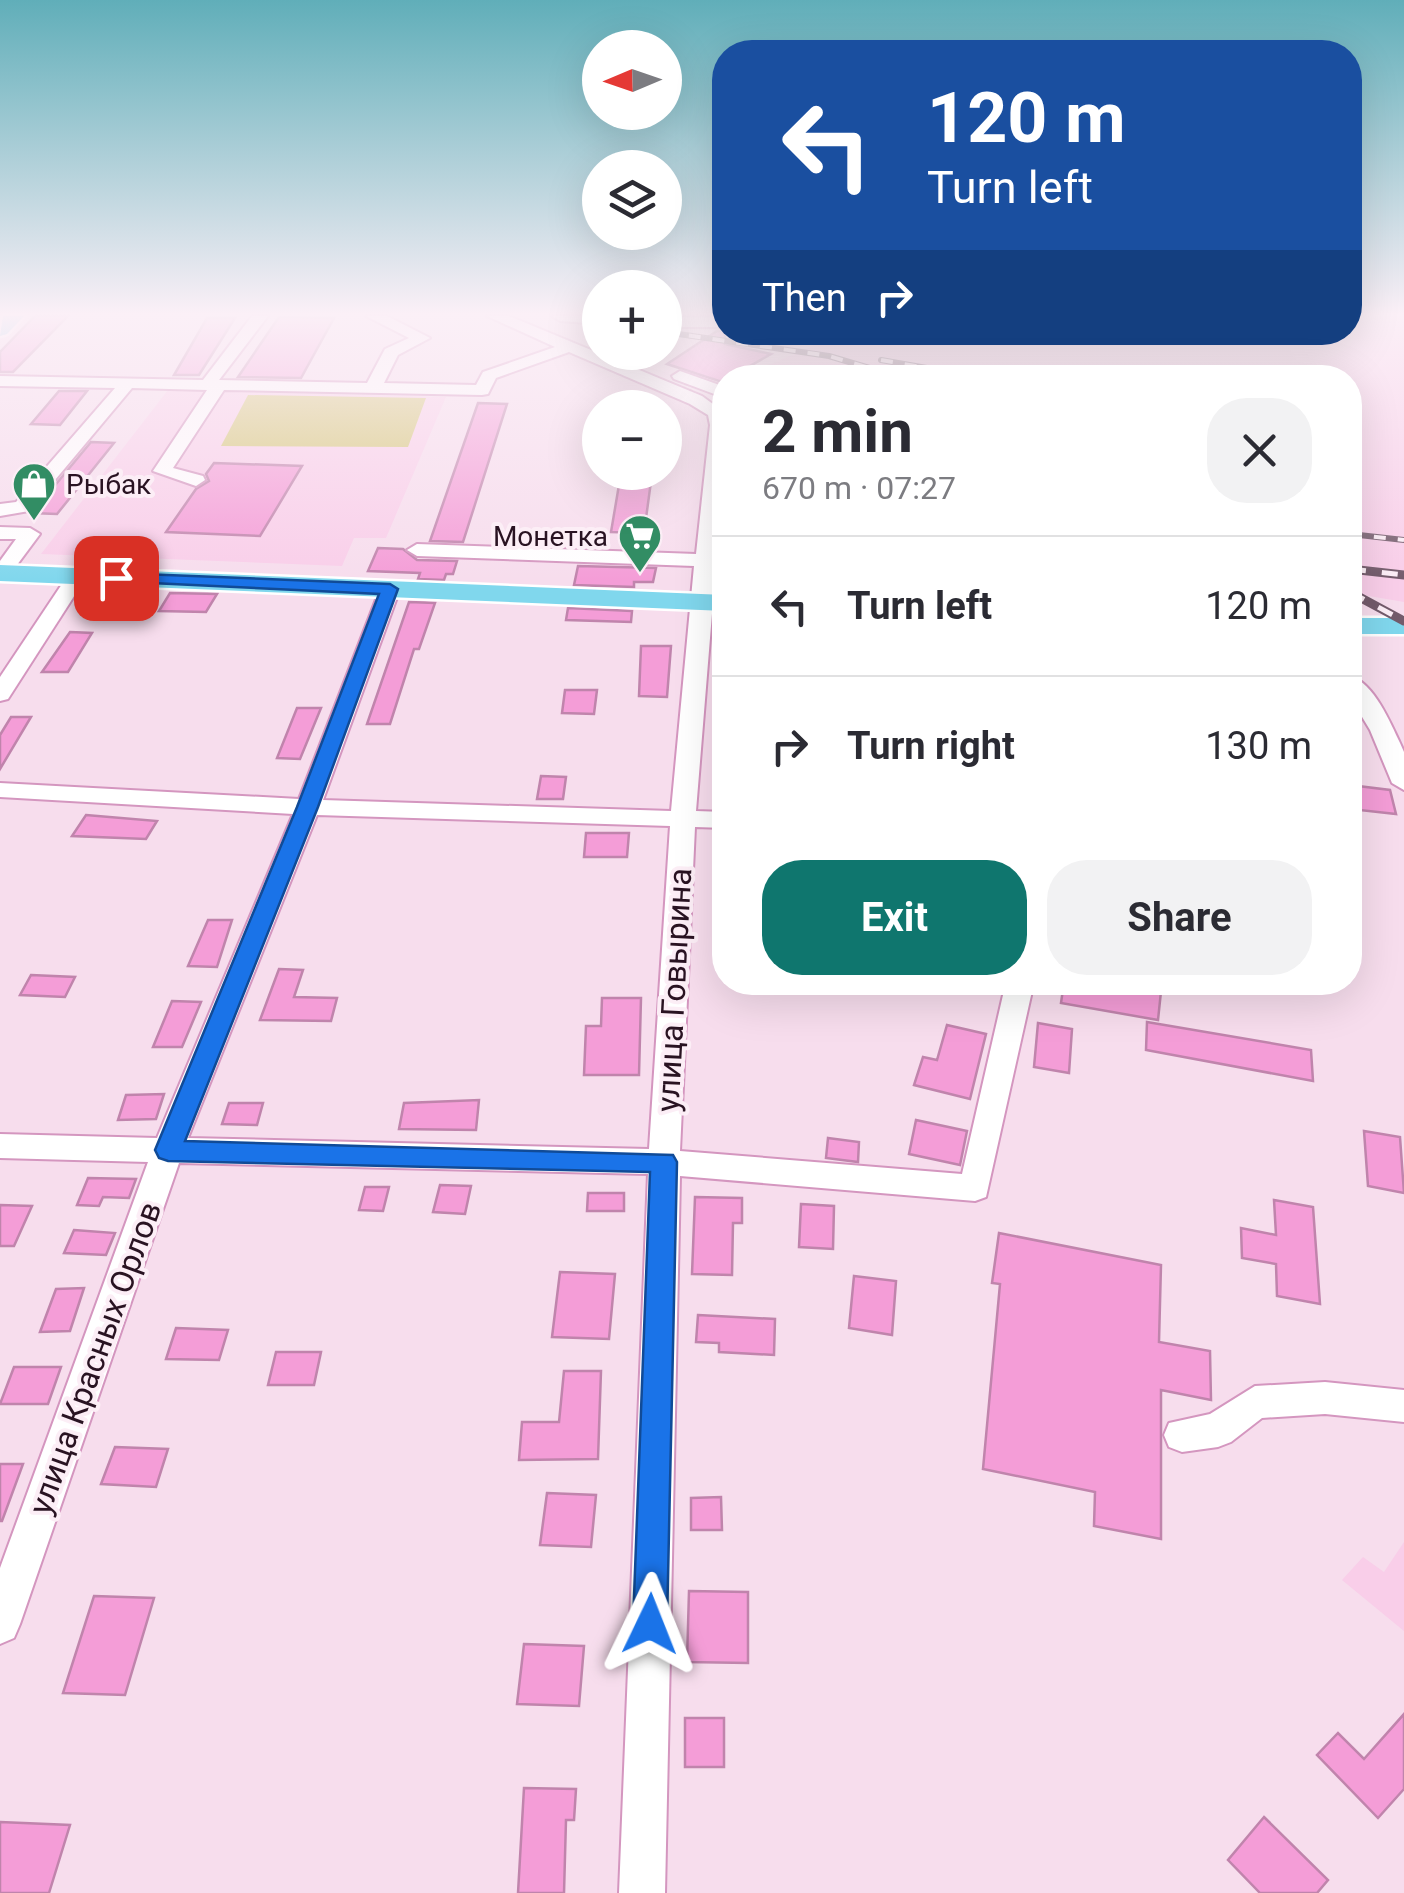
<!DOCTYPE html>
<html lang="en">
<head>
<meta charset="utf-8">
<style>
	:root { --surface:#fff; --page:#f2f2f3; --text:#2b2b33; --muted:#7c7c81; --line:#e1e1e2; --accent:#0f766e }
	body { margin:0; font-family:Roboto,sans-serif; background:var(--page); color:var(--text); height:100vh; display:flex; flex-direction:column; font-size:38px; white-space:nowrap }
	* { box-sizing:border-box; margin:0 }
	p { font-size:32px; color:var(--muted) }
	.icon { flex:none; width:55px; height:55px; fill:none; stroke:currentColor; stroke-width:2; stroke-linecap:round; stroke-linejoin:round }
	.map { position:relative; flex:1; overflow:hidden }
	.details { position:absolute; left:712px; top:365px; width:650px; height:630px; display:flex; flex-direction:column; background:var(--surface); border-radius:40px; box-shadow:0 10px 40px #0002 }
	.details>* { flex:none }
	.top-card { position:absolute; left:712px; top:40px; width:650px; height:305px; border-radius:40px; box-shadow:0 10px 40px #0002; background:#1a4fa0; color:#fff; overflow:hidden }
	.needle { width:65px; rotate:268deg }
	.buttons { position:absolute; left:582px; top:30px; display:grid; gap:20px }
	.buttons a { display:grid; place-items:center; width:100px; height:100px; border-radius:50%; background:var(--surface); box-shadow:0 10px 40px #0002; font-size:50px }
	.pin { position:absolute; display:grid; place-items:center; width:85px; height:85px; color:#fff; margin:-42px; border-radius:20px; box-shadow:0 5px 15px #0006 }
	.me { position:absolute; width:110px; margin:-55px; rotate:2deg; stroke-linejoin:round; filter:drop-shadow(0 0 8px #0008) }
	.turn { display:flex; align-items:center; gap:35px; height:210px; padding:0 50px; font-size:45px }
	.turn .icon { width:130px; height:130px; stroke-width:2.5 }
	.turn b { display:block; font-size:70px; line-height:85px }
	.then { display:flex; align-items:center; height:95px; padding:0 50px; background:#0003; gap:20px; font-size:38px }
	.round { display:grid; place-items:center; flex:none; width:105px; height:105px; border-radius:40px; background:var(--page) }
	.summary { display:flex; align-items:center; justify-content:space-between; height:170px; padding:0 50px }
	h1 { font-size:60px; font-weight:700; line-height:75px }
	.cta { display:flex; gap:20px; margin-top:auto; padding:20px 50px }
	.cta a { flex:1; height:115px; border-radius:40px; background:var(--accent); color:#fff; font-size:40px; font-weight:700; line-height:115px; text-align:center }
	.cta a+a { background:var(--page); color:var(--text) }
	ul { padding:0; list-style:none }
	li { display:flex; align-items:center; gap:30px; height:140px; padding:0 50px; border-top:2px solid var(--line) }
	li div { flex:1 }
	li b { display:block; font-size:38px }
	li em { font-style:normal }
	.map>svg:first-child { display:block }
	.built { fill:#f9cee9 }
	.green { fill:#d3c572 }
	.building { fill:#f49dd7; stroke:#c084ac; stroke-width:2.5 }
	.lines { fill:none; stroke-linecap:round; stroke-linejoin:round }
	.minor-casing { stroke:#d496bf; stroke-width:4 }
	.major-casing { stroke:#fff; stroke-width:5 }
	.minor { fill:#fff; fill-rule:evenodd }
	.major { fill:#80d7ed; fill-rule:evenodd }
	.rail-far1-casing { stroke:#735b6b; stroke-width:6 }
	.rail-casing { stroke:#735b6b; stroke-width:9 }
	.rail-far1 { stroke:#fceef6; stroke-width:4; stroke-dasharray:12; stroke-linecap:butt }
	.rail { stroke:#fceef6; stroke-width:5; stroke-dasharray:16; stroke-linecap:butt }
	.route { fill:#1a73e8; stroke:#114b97; stroke-width:2.5 }
	.labels { text-anchor:middle; dominant-baseline:central; stroke-width:8; stroke-linejoin:round; paint-order:stroke }
	.far-poi-label { font-size:28px; fill:#291322; stroke:#fceef6; text-anchor:start }
	.street-label { font-size:32px; fill:#291322; stroke:#fceef6 }
</style>
</head>
<body>
<div class="map">
<svg width="1404" height="1893" viewBox="0 0 1404 1893">
	<rect width="100%" height="100%" fill="#f7dded"/>
	<g class="built">
		<polygon points="1404,316 1404,602 1363,595 1350,588 1350,378 740,377 811,347 830,333 1350,332 1350,318"/>
		<polygon points="168,390 446,397 386,538 354,538 342,566 41,554"/>
		<polygon points="1404,1542 1404,1631 1342,1580 1363,1557 1384,1572"/>
	</g>
	<polygon class="green" points="248,395 426,398 408,447 221,446"/>
	<g class="building">
		<polygon points="35,316 68,316 13,372 0,372 0,352"/>
		<polygon points="279,317 334,318 301,378 238,377"/>
		<polygon points="207,318 235,318 199,375 174,375"/>
		<polygon points="717,331 725,331 725,344 771,354 722,382 667,364"/>
		<polygon points="59,391 87,391 60,425 31,424"/>
		<polygon points="478,403 507,404 463,542 430,541"/>
		<polygon points="91,442 114,443 57,514 32,513"/>
		<polygon points="214,463 302,466 260,536 166,532 196,489 209,481 206,474"/>
		<polygon points="621,473 652,474 644,533 611,532"/>
		<polygon points="378,548 403,549 417,560 457,561 453,574 446,574 444,580 418,579 420,573 368,571"/>
		<polygon points="578,566 656,568 653,582 634,582 634,587 574,585"/>
		<polygon points="170,593 217,594 206,612 159,611"/>
		<polygon points="409,602 435,603 419,649 414,649 390,724 367,724"/>
		<polygon points="568,608 632,611 631,622 566,620"/>
		<polygon points="70,632 92,633 68,672 42,672"/>
		<polygon points="641,646 671,646 667,697 639,696"/>
		<polygon points="565,690 597,690 594,714 562,713"/>
		<polygon points="297,708 321,708 300,759 277,758"/>
		<polygon points="11,717 31,717 0,769 0,735"/>
		<polygon points="541,776 566,777 563,799 537,799"/>
		<polygon points="1350,785 1390,790 1396,814 1350,809"/>
		<polygon points="86,815 157,821 146,839 72,836"/>
		<polygon points="586,833 629,833 627,857 584,857"/>
		<polygon points="208,920 232,920 217,967 188,966"/>
		<polygon points="279,969 303,970 294,997 337,998 331,1021 260,1020"/>
		<polygon points="31,975 75,977 65,997 20,995"/>
		<polygon points="1064,982 1162,982 1158,1020 1061,1003"/>
		<polygon points="602,998 641,998 639,1075 584,1075 586,1026 601,1026"/>
		<polygon points="172,1001 201,1002 182,1047 153,1047"/>
		<polygon points="1147,1022 1311,1050 1313,1081 1146,1050"/>
		<polygon points="1038,1023 1072,1029 1069,1073 1034,1067"/>
		<polygon points="947,1025 986,1034 970,1099 914,1085 923,1057 937,1060"/>
		<polygon points="164,1094 156,1119 118,1120 126,1095"/>
		<polygon points="479,1100 476,1130 399,1129 404,1103"/>
		<polygon points="229,1103 263,1103 257,1125 222,1124"/>
		<polygon points="916,1120 967,1131 960,1165 909,1154"/>
		<polygon points="1364,1131 1400,1137 1404,1193 1368,1186"/>
		<polygon points="828,1138 859,1142 858,1162 826,1158"/>
		<polygon points="88,1178 136,1179 129,1198 103,1197 99,1206 77,1205"/>
		<polygon points="440,1185 471,1186 465,1214 433,1212"/>
		<polygon points="365,1187 389,1187 383,1211 359,1210"/>
		<polygon points="588,1193 624,1193 624,1211 587,1211"/>
		<polygon points="695,1197 742,1198 742,1223 733,1223 732,1275 692,1274"/>
		<polygon points="1274,1200 1313,1207 1320,1304 1277,1296 1276,1264 1242,1258 1241,1228 1276,1235"/>
		<polygon points="801,1204 834,1206 833,1249 799,1247"/>
		<polygon points="0,1205 32,1206 14,1246 0,1246"/>
		<polygon points="74,1230 115,1233 106,1255 64,1253"/>
		<polygon points="999,1233 1161,1265 1159,1342 1210,1351 1211,1400 1161,1390 1161,1539 1094,1526 1095,1492 983,1469 1000,1284 992,1283"/>
		<polygon points="560,1272 615,1274 609,1339 552,1337"/>
		<polygon points="854,1276 896,1281 892,1335 849,1328"/>
		<polygon points="84,1288 70,1331 40,1332 56,1289"/>
		<polygon points="698,1315 775,1319 774,1355 719,1352 719,1343 696,1342"/>
		<polygon points="176,1328 228,1330 219,1360 166,1359"/>
		<polygon points="276,1352 321,1352 314,1385 268,1385"/>
		<polygon points="14,1367 61,1367 48,1404 0,1404"/>
		<polygon points="564,1371 601,1371 598,1459 519,1460 522,1422 559,1422"/>
		<polygon points="115,1447 168,1449 156,1487 101,1484"/>
		<polygon points="0,1464 23,1464 2,1521 0,1521"/>
		<polygon points="547,1493 596,1495 591,1547 540,1545"/>
		<polygon points="721,1497 722,1530 691,1530 691,1498"/>
		<polygon points="689,1591 748,1592 748,1663 687,1662"/>
		<polygon points="94,1596 154,1598 125,1695 63,1693"/>
		<polygon points="524,1644 584,1646 579,1706 517,1704"/>
		<polygon points="1404,1714 1404,1789 1378,1818 1317,1755 1338,1733 1364,1759"/>
		<rect x="685" y="1718" width="39" height="49"/>
		<polygon points="524,1788 576,1789 574,1820 566,1820 564,1893 518,1893"/>
		<polygon points="1264,1817 1328,1880 1317,1893 1260,1893 1228,1860"/>
		<polygon points="0,1822 70,1825 49,1893 0,1893"/>
	</g>
	<g class="lines">
		<g class="minor-casing">
			<g id="minor">
				<path d="M 252,316 L 268,316 L 219,380 L 367,383 L 385,349 L 409,338 L 366,316 L 387,316 L 430,338 L 398,355 L 384,383 L 476,385 L 483,372 L 555,347 L 487,316 L 509,316 L 702,396 L 725,413 L 725,453 L 696,811 L 725,812 L 725,828 L 695,827 L 680,1151 L 962,1174 L 1006,982 L 1034,982 L 986,1197 L 975,1201 L 680,1176 L 665,1893 L 619,1893 L 648,1174 L 179,1163 L 20,1624 L 14,1638 L 0,1644 L 0,1568 L 148,1162 L 0,1158 L 0,1134 L 157,1138 L 293,814 L 0,797 L 0,783 L 299,799 L 380,589 L 390,583 L 400,589 L 323,800 L 671,811 L 694,566 L 417,556 L 407,550 L 417,544 L 696,554 L 710,425 L 708,415 L 690,404 L 569,352 L 496,378 L 488,394 L 482,395 L 224,390 L 173,468 L 203,476 L 205,480 L 196,486 L 153,471 L 207,390 L 132,388 L 29,511 L 0,516 L 0,504 L 16,502 L 115,388 L 0,386 L 0,376 L 203,380 ZM 317,815 L 670,826 L 649,1149 L 188,1138 Z"/>
				<polygon points="552,316 600,316 600,324 560,321"/>
				<rect x="665" y="317" width="60" height="10"/>
				<polygon points="680,371 725,387 725,398 674,379 672,376"/>
				<polygon points="0,527 30,528 40,534 8,577 1,579 0,561 16,539 0,539"/>
				<polygon points="77,570 87,576 8,699 0,701 0,677 70,572"/>
				<path d="M 1350,676 C 1374,683 1390,722 1400,743 L 1404,752 L 1404,790 L 1392,783 L 1370,730 L 1350,697 Z"/>
				<polygon points="1325,1382 1404,1390 1404,1422 1325,1414 1262,1418 1231,1442 1218,1447 1182,1452 1169,1447 1164,1435 1169,1423 1210,1414 1255,1386"/>
			</g>
		</g>
		<g class="major-casing">
			<g id="major">
				<polygon points="3,316 24,316 7,334 0,336"/>
				<polygon points="0,565 725,595 725,611 0,581"/>
				<rect x="1350" y="618" width="54" height="16"/>
			</g>
		</g>
		<use href="#minor" class="minor"/>
		<use href="#major" class="major"/>
		<g class="rail-far1-casing">
			<g id="rail-far1">
				<polyline points="665,332 829,356 903,378"/>
				<polyline points="881,360 984,378"/>
				<polyline points="1036,378 1046,372"/>
				<polyline points="1350,534 1404,540"/>
			</g>
		</g>
		<g class="rail-casing">
			<g id="rail">
				<polyline points="1350,569 1404,575"/>
				<polyline points="1350,592 1404,621"/>
			</g>
		</g>
		<use href="#rail-far1" class="rail-far1"/>
		<use href="#rail" class="rail"/>
	</g>
	<linearGradient id="sky" x2="0" y2="1"><stop stop-color="#60aeb9"/><stop offset="0.54" stop-color="#fbf0f7"/><stop offset="1" stop-color="#fbf0f7" stop-opacity="0"/></linearGradient>
	<rect width="1404" height="581" fill="url(#sky)"/>
	<polygon class="route" points="116,573 390,584 398,589 318,807 185,1141 673,1155 677,1162 667,1624 662,1636 650,1641 638,1636 633,1624 650,1172 168,1161 159,1158 155,1150 297,807 379,594 110,581 110,574"/>
	<defs>
		<g id="shop-pin" transform="scale(2.25)"><path d="M0 17L-7.5 6A9.5 9.5 0 1 1 7.5 6Z" fill="#328d64" stroke="#fceef6"/><path d="M-5-2.5h2.3a2.7 3.5 0 0 1 5.4 0H5L5.5 6h-11ZM-1.5-2.5h3a1.5 2.3 0 0 0-3 0Z" fill="#fff"/></g>
		<g id="supermarket-pin" transform="scale(2.25)"><path d="M0 17L-7.5 6A9.5 9.5 0 1 1 7.5 6Z" fill="#328d64" stroke="#fceef6"/><path d="M-6-5.5h2.5l.6 2H6L4.5 2H-2.5L-4.4-4H-6ZM-1.5 3.2a1.3 1.3 0 1 0 .1 0ZM3 3.2a1.3 1.3 0 1 0 .1 0Z" fill="#fff"/></g>
	</defs>
	<g fill-rule="evenodd">
		<use href="#shop-pin" x="34" y="484"/>
		<use href="#supermarket-pin" x="640" y="536"/>
	</g>
	<g class="labels">
		<g class="far-poi-label">
			<text x="66" y="484">Рыбак</text>
			<text x="608" y="536" text-anchor="end">Монетка</text>
		</g>
		<g class="street-label">
			<text transform="translate(674 990) rotate(-87)">улица Говырина</text>
			<text transform="translate(95 1358) rotate(-70)">улица Красных Орлов</text>
		</g>
	</g>
</svg>
<div class="buttons">
<a><svg class="needle" viewBox="-14 -14 28 28"><path d="M0-13l5 13h-10z" fill="#e53935"/><path d="M0 13l5-13h-10z" fill="#7c7c81"/></svg></a>
<a><svg class="icon" aria-label="layers" viewBox="0 0 24 24"><path d="M12 4l9 5-9 5-9-5zM3 14l9 5 9-5"/></svg></a>
<a>+</a>
<a>−</a>
</div>
<div class="pin" style="left:116px;top:578px;background:#d93025"><svg class="icon" aria-label="arrive" viewBox="0 0 24 24"><path d="M6 21V4h12l-3 4 3 4H6"/></svg></div>
<svg class="me" style="left:650px;top:1624px" viewBox="-20 -20 40 40"><path d="M0-17L14 15 0 8-14 15z" fill="#1a73e8" stroke="#fff" stroke-width="4"/></svg>
<div class="top-card">
<div class="turn"><svg class="icon" aria-label="left" viewBox="0 0 24 24"><path d="M17 20v-9H6M10 6l-5 5 5 5"/></svg><div><b>120 m</b>Turn left</div></div>
<div class="then">Then<svg class="icon" aria-label="right" viewBox="0 0 24 24"><path d="M7 20v-9h11M14 6l5 5-5 5"/></svg></div>
</div>
<section class="details">
<div class="summary"><div><h1>2 min</h1><p>670 m · 07:27</p></div><a class="round"><svg class="icon" aria-label="close" viewBox="0 0 24 24"><path d="M6 6l12 12M18 6L6 18"/></svg></a></div>
<ul>
<li><svg class="icon" aria-label="left" viewBox="0 0 24 24"><path d="M17 20v-9H6M10 6l-5 5 5 5"/></svg><div><b>Turn left</b></div><em>120 m</em></li>
<li><svg class="icon" aria-label="right" viewBox="0 0 24 24"><path d="M7 20v-9h11M14 6l5 5-5 5"/></svg><div><b>Turn right</b></div><em>130 m</em></li>
</ul>
<div class="cta"><a>Exit</a><a>Share</a></div>
</section>
</div>
</body>
</html>
